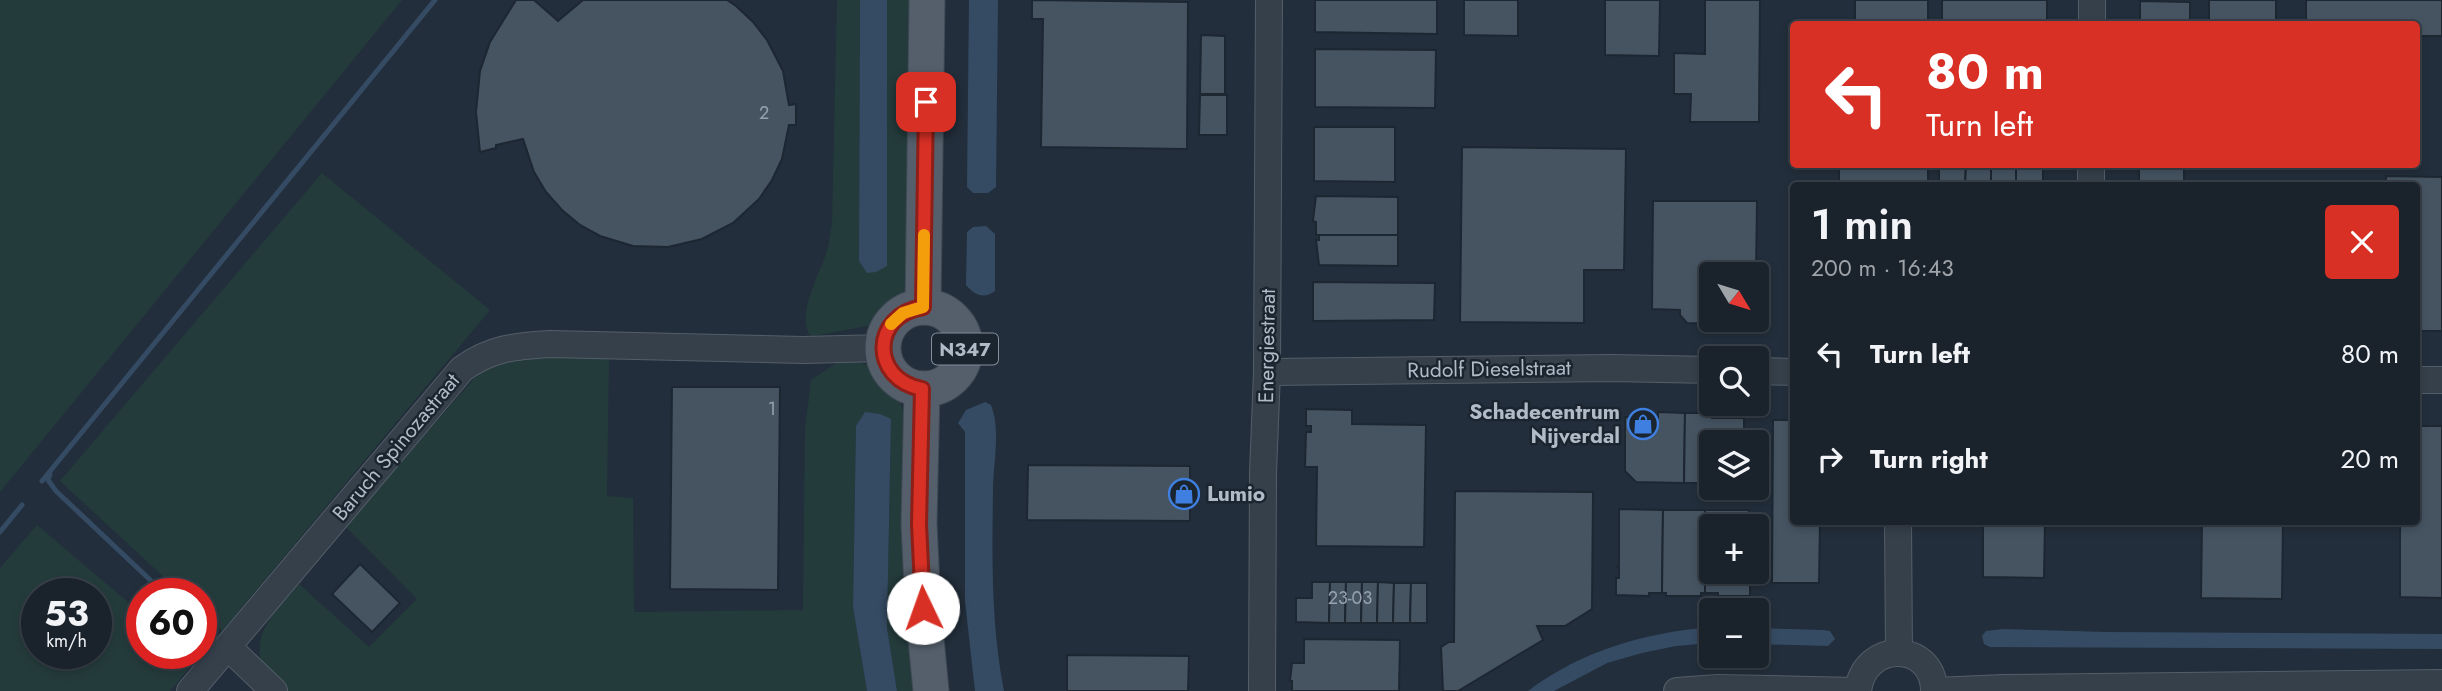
<!DOCTYPE html>
<html lang="en">
<head>
<meta charset="utf-8">
<style>
	:root { --surface:#1a222c; --page:#232a34; --text:#f1f3f6; --muted:#9fa4a9; --line:#383f48 }
	body { margin:0; font-family:Jost,sans-serif; background:var(--page); color:var(--text); height:100vh; display:flex; flex-direction:column; font-size:26px; white-space:nowrap }
	* { box-sizing:border-box; margin:0 }
	p { font-size:23px; color:var(--muted) }
	.icon { flex:none; width:38px; height:38px; fill:none; stroke:currentColor; stroke-width:2; stroke-linecap:round; stroke-linejoin:round }
	.map { position:relative; flex:1; overflow:hidden }
	.side { position:absolute; left:1790px; top:182px; width:630px; height:343px; display:flex; flex-direction:column; background:var(--surface); border-radius:7px; box-shadow:0 4px 10px #0003,0 0 0 2px var(--line) }
	.side>* { flex:none }
	.banner { position:absolute; left:1790px; top:21px; width:630px; height:147px; border-radius:7px; box-shadow:0 4px 10px #0003,0 0 0 2px var(--line); background:#d93025; color:#fff; overflow:hidden }
	.needle { width:46px; rotate:128deg }
	.tools { position:absolute; left:1699px; top:262px; display:grid; gap:14px }
	.tools a { display:grid; place-items:center; width:70px; height:70px; border-radius:7px; background:var(--surface); box-shadow:0 4px 10px #0003,0 0 0 2px var(--line); font-size:35px }
	.speed { position:absolute; left:21px; top:578px; display:flex; gap:14px; font-size:35px; font-weight:700; text-align:center }
	.speed>* { display:grid; place-content:center; width:91px; height:91px; border-radius:50%; background:var(--surface); box-shadow:0 4px 10px #0003,0 0 0 2px var(--line); line-height:1 }
	.speed small { font-size:18px; font-weight:400 }
	.speed .limit { border:10px solid #d22; background:#fff; color:#111 }
	.pin { position:absolute; display:grid; place-items:center; width:60px; height:60px; color:#fff; margin:-30px; border-radius:14px; box-shadow:0 4px 10px #0006 }
	.me { position:absolute; width:77px; margin:-38px; rotate:357deg; stroke-linejoin:round; filter:drop-shadow(0 0 5px #0008) }
	.turn { display:flex; align-items:center; gap:24px; height:147px; padding:0 21px; font-size:32px }
	.turn .icon { width:91px; height:91px; stroke-width:2.5 }
	.turn b { display:block; font-size:49px; line-height:60px }
	.round { display:grid; place-items:center; flex:none; width:74px; height:74px; border-radius:7px; background:var(--page) }
	.headline { display:flex; align-items:center; justify-content:space-between; height:119px; padding:0 21px }
	h1 { font-size:42px; font-weight:600; line-height:52px }
	ul { padding:0; list-style:none }
	li { display:flex; align-items:center; gap:21px; height:105px; padding:0 21px }
	li div { flex:1 }
	li b { display:block; font-size:26px }
	li em { font-style:normal }
	.map>svg:first-child { display:block }
	.green { fill:#243b3c; fill-rule:evenodd }
	.water { fill:#354b63 }
	.lines { fill:none; stroke-linecap:round; stroke-linejoin:round }
	.stream { stroke:#354b63; stroke-width:5 }
	.building { fill:#465462; stroke:#1d2732; stroke-width:2 }
	.minor-casing { stroke:#545e69; stroke-width:28 }
	.major-casing { stroke:#3f4954; stroke-width:37 }
	.minor { stroke:#36404b; stroke-width:26 }
	.major { stroke:#545f6b; stroke-width:35 }
	.route-casing { stroke:#8d1f18; stroke-width:18 }
	.route { stroke:#d93025; stroke-width:12 }
	.slow { stroke:#f59e0b; stroke-width:12 }
	.labels { text-anchor:middle; dominant-baseline:central; stroke-width:5; stroke-linejoin:round; paint-order:stroke }
	.number-label { font-size:18px; fill:#96a1ae }
	.shield { fill:#1b2530; stroke:#848e9a; stroke-width:2 }
	.shield-label { font-size:19px; font-weight:bold; fill:#b1bbc7 }
	.street-label { font-size:21px; fill:#b1bbc7; stroke:#1b2530 }
	.poi-label { font-size:21px; font-weight:bold; fill:#b1bbc7; stroke:#1b2530; text-anchor:end }
</style>
</head>
<body>
<div class="map">
<svg width="2442" height="691" viewBox="0 0 2442 691">
	<rect width="100%" height="100%" fill="#222e3b"/>
	<g class="green">
		<polygon points="0,0 402,0 0,492"/>
		<path d="M 837,0 L 860,0 L 859,261 L 887,266 L 887,0 L 918,0 L 914,292 L 873,325 L 813,336 L 809,334 C 797,310 822,271 828,247 C 830,240 830,232 832,224 Z"/>
		<polygon points="322,173 490,310 222,631 201,612 201,593 181,593 60,481"/>
		<path d="M 527,352 L 609,356 L 607,496 L 633,498 L 634,612 L 803,610 L 805,429 L 811,380 L 841,360 L 860,362 L 877,371 L 898,395 L 903,411 L 920,691 L 897,691 L 887,628 L 891,419 L 856,426 L 853,607 L 867,691 L 288,691 C 282,685 272,679 267,672 C 244,638 279,608 299,584 L 369,647 L 417,599 L 345,526 L 486,365 Z"/>
		<path d="M 37,525 L 142,614 L 142,653 L 188,653 L 196,660 L 170,691 L 0,691 L 0,568 ZM 96,593 L 96,653 L 37,653 L 37,593 Z"/>
	</g>
	<g class="water">
		<polygon points="860,0 887,0 887,266 876,272 867,273 859,261"/>
		<polygon points="969,0 998,0 996,187 988,193 973,193 967,187"/>
		<path d="M 986,226 L 995,234 L 995,291 C 983,300 974,294 966,285 L 967,232 L 973,227 Z"/>
		<path d="M 985,402 L 991,405 C 1001,430 993,464 993,491 C 992,557 991,625 1004,691 L 975,691 L 965,601 L 965,432 L 958,423 L 966,410 Z"/>
		<polygon points="865,412 880,414 891,419 887,628 897,691 867,691 853,607 856,426"/>
		<path d="M 1711,627 L 1711,643 L 1676,646 L 1642,653 L 1607,663 L 1554,691 L 1528,691 C 1582,650 1645,633 1711,627 Z"/>
		<polygon points="1757,628 1823,630 1830,631 1835,639 1828,646 1757,644"/>
		<polygon points="2003,629 2105,632 2442,634 2442,649 1990,647 1984,644 1982,636 1986,631"/>
	</g>
	<g class="lines">
		<g class="stream">
			<polyline points="50,474 48,480 56,491 164,593"/>
			<polyline points="42,481 435,0"/>
			<polyline points="0,532 22,505"/>
		</g>
	</g>
	<g class="building">
		<polygon points="516,0 534,0 558,21 583,0 727,0 736,6 753,22 767,40 783,71 789,105 796,104 796,125 789,125 782,159 772,180 759,199 733,223 702,239 668,247 633,246 600,236 580,225 562,210 546,192 534,172 523,139 496,145 496,148 480,152 476,112 480,71 490,42"/>
		<polygon points="1032,0 1188,2 1187,149 1041,147 1043,19 1032,19"/>
		<polygon points="1315,0 1437,0 1437,34 1315,32"/>
		<polygon points="1464,0 1518,0 1518,36 1464,35"/>
		<polygon points="1605,0 1660,0 1659,56 1605,55"/>
		<polygon points="1705,0 1760,0 1759,122 1690,122 1691,94 1674,94 1674,53 1705,54"/>
		<rect x="1855" y="0" width="73" height="24"/>
		<rect x="1942" y="0" width="105" height="24"/>
		<rect x="2209" y="0" width="67" height="24"/>
		<polygon points="2306,0 2442,0 2442,36 2417,36 2417,24 2306,24"/>
		<polygon points="2140,1 2190,2 2190,24 2140,24"/>
		<polygon points="1201,35 1225,36 1225,94 1200,94"/>
		<polygon points="1315,49 1436,50 1435,108 1315,107"/>
		<polygon points="1200,95 1227,95 1227,135 1199,135"/>
		<polygon points="1314,127 1395,127 1395,182 1314,181"/>
		<polygon points="1462,147 1626,149 1624,270 1584,270 1584,323 1460,322"/>
		<rect x="1839" y="164" width="89" height="22"/>
		<polygon points="1939,164 1966,164 1965,186 1939,186"/>
		<polygon points="1966,164 1991,164 1991,186 1965,186"/>
		<rect x="1991" y="164" width="25" height="22"/>
		<polygon points="2016,164 2048,164 2048,167 2043,167 2043,186 2016,186"/>
		<rect x="2139" y="164" width="45" height="22"/>
		<polygon points="2386,176 2442,177 2442,331 2417,331 2417,186 2386,186"/>
		<polygon points="1316,196 1398,197 1398,235 1316,235 1316,222 1313,221"/>
		<polygon points="1653,201 1757,201 1756,275 1712,275 1712,320 1752,320 1749,324 1687,323 1680,315 1680,310 1652,309"/>
		<polygon points="1319,235 1398,235 1398,266 1319,265 1316,240 1319,240"/>
		<polygon points="1313,282 1435,283 1434,320 1313,321"/>
		<polygon points="672,387 780,387 778,590 670,589"/>
		<polygon points="1306,409 1352,410 1352,424 1426,425 1424,547 1316,546 1317,467 1305,467 1306,432 1311,432 1311,426 1306,426"/>
		<polygon points="1658,412 1685,413 1684,483 1636,482 1625,471 1625,417 1658,418"/>
		<polygon points="1685,413 1712,413 1712,418 1744,418 1744,443 1712,443 1712,483 1684,483"/>
		<polygon points="1773,420 1794,420 1794,522 1820,522 1819,583 1772,583"/>
		<polygon points="2417,426 2442,426 2442,598 2400,597 2400,522 2417,522"/>
		<polygon points="1028,465 1190,466 1190,521 1027,520"/>
		<polygon points="1455,491 1593,492 1592,609 1565,626 1537,626 1543,640 1458,691 1443,691 1441,647 1449,642 1454,642"/>
		<polygon points="1619,509 1663,510 1662,593 1649,593 1649,596 1616,595 1616,578 1619,578 1619,567 1616,567 1619,566"/>
		<polygon points="1663,510 1705,510 1705,593 1701,593 1701,596 1666,596 1666,593 1662,593"/>
		<polygon points="1705,510 1749,510 1748,527 1712,527 1712,572 1748,572 1748,579 1750,579 1750,596 1718,596 1718,593 1705,593"/>
		<polygon points="1983,522 2045,522 2044,578 1983,577"/>
		<polygon points="2202,522 2283,522 2282,599 2201,598"/>
		<polygon points="360,564 400,603 372,632 332,594"/>
		<polygon points="1312,582 1330,582 1329,623 1296,622 1296,598 1312,598"/>
		<polygon points="1330,582 1346,582 1345,623 1329,623"/>
		<polygon points="1346,582 1362,582 1361,623 1345,623"/>
		<polygon points="1362,582 1378,582 1377,623 1361,623"/>
		<polygon points="1378,582 1394,583 1393,623 1377,623"/>
		<polygon points="1394,583 1411,583 1410,623 1393,623"/>
		<polygon points="1411,583 1427,583 1427,623 1410,623"/>
		<polygon points="1304,639 1400,640 1399,691 1292,691 1292,681 1290,681 1292,663 1304,663"/>
		<polygon points="1067,655 1189,656 1188,691 1067,691"/>
	</g>
	<g class="lines">
		<g class="minor-casing">
			<g id="minor">
				<polyline points="2092,24 2092,0"/>
				<polyline points="2091,186 2091,164"/>
				<polyline points="1757,371 1794,372"/>
				<polyline points="1267,372 1612,368 1712,370"/>
				<polyline points="2417,380 2442,380"/>
				<polyline points="1898,522 1899,653"/>
				<polyline points="228,647 274,691"/>
				<path d="M 190,691 L 462,369 C 491,348 515,346 550,344 L 803,350 L 883,348"/>
				<polyline points="1262,691 1263,473 1267,372 1269,0"/>
				<polyline points="1677,691 1718,688 1855,691"/>
				<path d="M 1858,691 C 1864,640 1934,641 1934,691"/>
				<polyline points="1935,691 2004,688 2442,683"/>
			</g>
		</g>
		<g class="major-casing">
			<g id="major">
				<polyline points="923,307 927,0"/>
				<circle cx="924" cy="348" r="41"/>
				<polyline points="922,389 919,524 923,608 931,691"/>
			</g>
		</g>
		<use href="#minor" class="minor"/>
		<use href="#major" class="major"/>
	</g>
	<g class="lines">
		<g class="route-casing">
			<path id="route" d="M 923,608 L 919,524 L 922,389 C 870,379 871,315 923,307 L 926,102"/>
		</g>
		<use href="#route" class="route"/>
		<polyline class="slow" points="891,324 903,313 923,307 924,235"/>
	</g>
	<defs>
		<g id="shop-ring" transform="scale(1.575)"><circle r="9.5" fill="#1b2530" stroke="#3f7fe0" stroke-width="1.5"/><path d="M-5-2.5h2.3a2.7 3.5 0 0 1 5.4 0H5L5.5 6h-11ZM-1.5-2.5h3a1.5 2.3 0 0 0-3 0Z" fill="#3f7fe0"/></g>
	</defs>
	<g fill-rule="evenodd">
		<use href="#shop-ring" x="1643" y="424"/>
		<use href="#shop-ring" x="1184" y="494"/>
	</g>
	<g class="labels">
		<g class="number-label">
			<text x="764" y="113">2</text>
			<text x="772" y="409">1</text>
			<text x="1350" y="598">23-03</text>
		</g>
		<rect class="shield" x="932" y="333.5" width="66" height="31" rx="5"/>
		<g class="shield-label">
			<text x="965" y="349">N347</text>
		</g>
		<g class="street-label">
			<text transform="translate(1267 346) rotate(-89)">Energiestraat</text>
			<text transform="translate(1489 369) rotate(-1)">Rudolf Dieselstraat</text>
			<text transform="translate(396 447) rotate(-50)">Baruch Spinozastraat</text>
		</g>
		<g class="poi-label">
			<text x="1620" y="412">Schadecentrum<tspan x="1620" dy="24">Nijverdal</tspan></text>
			<text x="1207" y="494" text-anchor="start">Lumio</text>
		</g>
	</g>
</svg>
<div class="tools">
<a><svg class="needle" viewBox="-14 -14 28 28"><path d="M0-13l5 13h-10z" fill="#e53935"/><path d="M0 13l5-13h-10z" fill="#9fa4a9"/></svg></a>
<a><svg class="icon" aria-label="search" viewBox="0 0 24 24"><circle cx="10" cy="10" r="6"/><path d="M15 15l6 6"/></svg></a>
<a><svg class="icon" aria-label="layers" viewBox="0 0 24 24"><path d="M12 4l9 5-9 5-9-5zM3 14l9 5 9-5"/></svg></a>
<a>+</a>
<a>−</a>
</div>
<div class="speed"><div>53<small>km/h</small></div><div class="limit">60</div></div>
<div class="pin" style="left:926px;top:102px;background:#d93025"><svg class="icon" aria-label="arrive" viewBox="0 0 24 24"><path d="M6 21V4h12l-3 4 3 4H6"/></svg></div>
<svg class="me" style="left:923px;top:608px" viewBox="-20 -20 40 40"><circle r="19" fill="#fff"/><path d="M0-13L10 11 0 6-10 11z" fill="#d93025"/></svg>
<div class="banner">
<div class="turn"><svg class="icon" aria-label="left" viewBox="0 0 24 24"><path d="M17 20v-9H6M10 6l-5 5 5 5"/></svg><div><b>80 m</b>Turn left</div></div>
</div>
<section class="side">
<div class="headline"><div><h1>1 min</h1><p>200 m · 16:43</p></div><a class="round" style="background:#d93025;color:#fff"><svg class="icon" aria-label="close" viewBox="0 0 24 24"><path d="M6 6l12 12M18 6L6 18"/></svg></a></div>
<ul>
<li><svg class="icon" aria-label="left" viewBox="0 0 24 24"><path d="M17 20v-9H6M10 6l-5 5 5 5"/></svg><div><b>Turn left</b></div><em>80 m</em></li>
<li><svg class="icon" aria-label="right" viewBox="0 0 24 24"><path d="M7 20v-9h11M14 6l5 5-5 5"/></svg><div><b>Turn right</b></div><em>20 m</em></li>
</ul>
</section>
</div>
</body>
</html>
